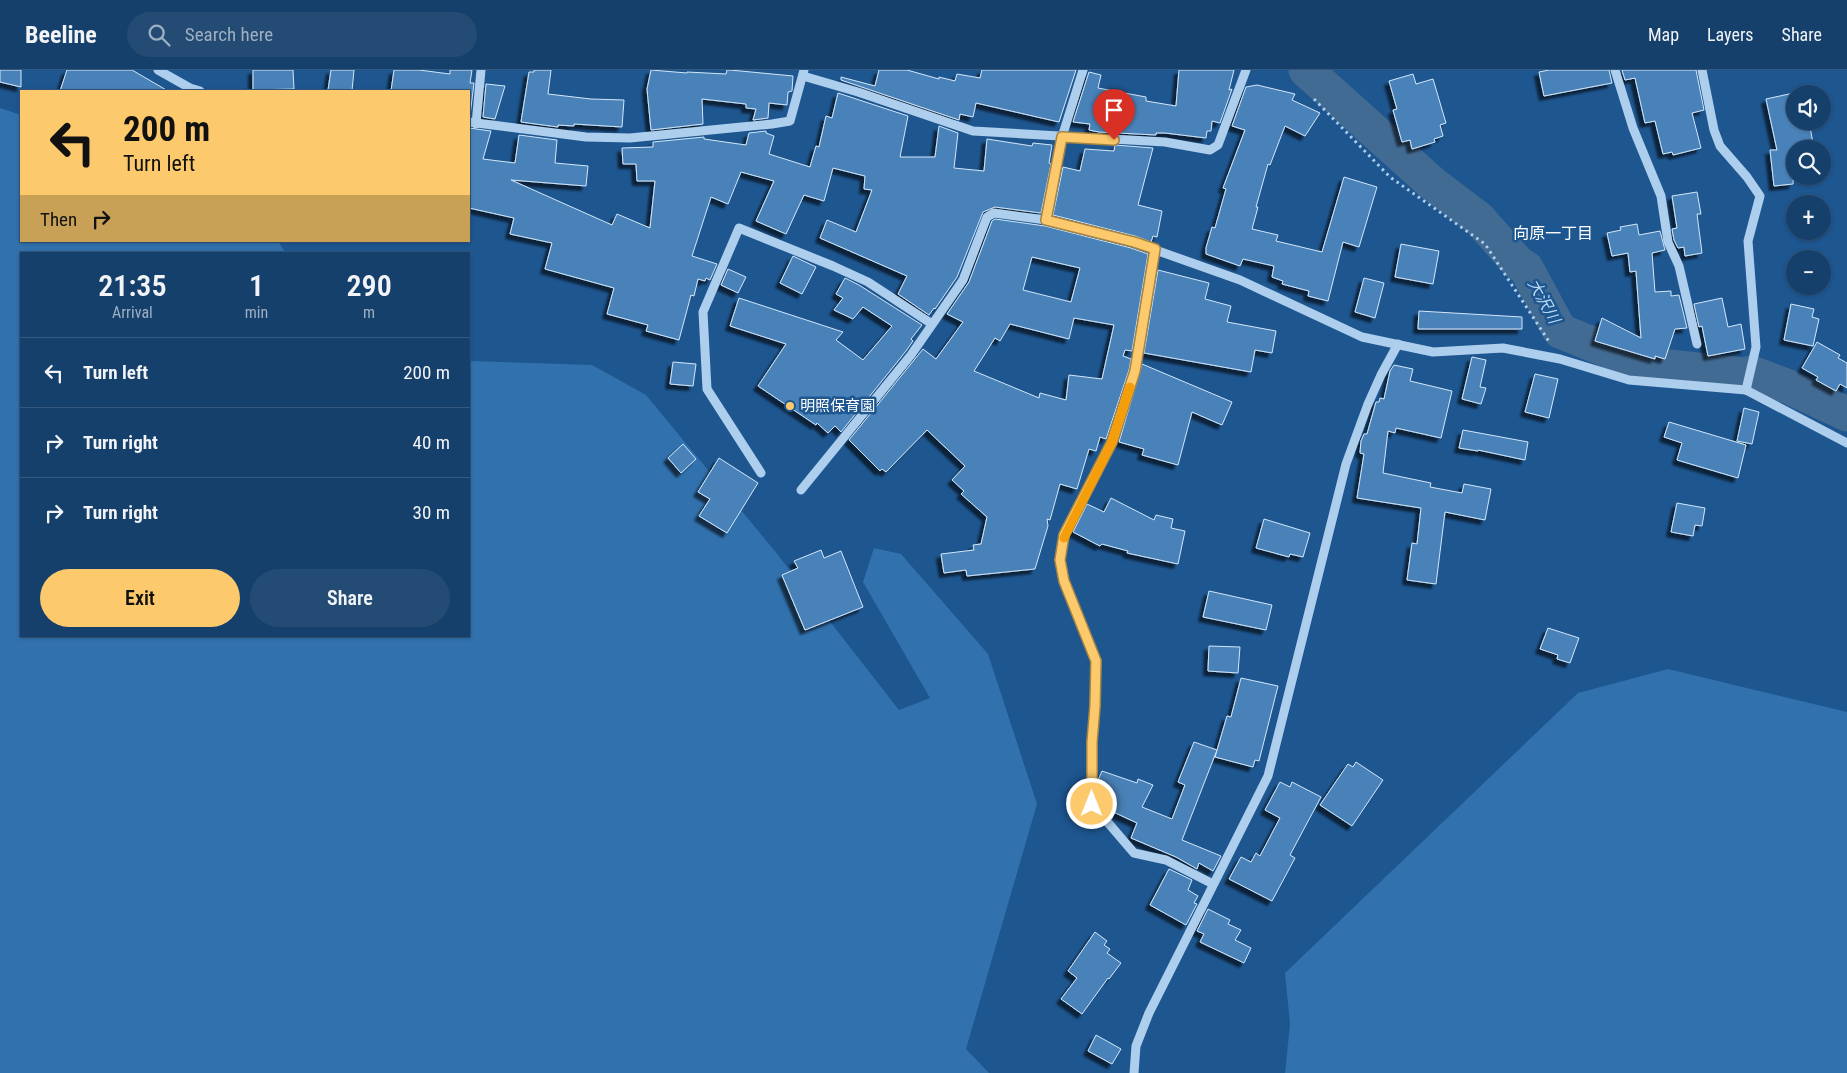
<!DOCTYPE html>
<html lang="en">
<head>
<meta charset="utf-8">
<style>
	:root { --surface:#16406c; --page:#234b74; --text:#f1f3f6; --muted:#9eafc2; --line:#35597f; --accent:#fcca6c }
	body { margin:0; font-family:"Roboto Condensed","Noto Sans JP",sans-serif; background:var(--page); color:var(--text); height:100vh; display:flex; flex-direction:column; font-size:19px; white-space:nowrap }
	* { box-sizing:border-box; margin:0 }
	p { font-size:16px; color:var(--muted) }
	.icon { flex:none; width:28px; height:28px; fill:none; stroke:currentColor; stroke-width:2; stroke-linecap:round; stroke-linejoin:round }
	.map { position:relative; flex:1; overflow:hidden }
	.panel { position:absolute; left:20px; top:182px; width:450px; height:385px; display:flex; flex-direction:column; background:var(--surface); border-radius:0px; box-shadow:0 1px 4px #0004,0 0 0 1px var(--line) }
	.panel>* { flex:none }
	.guide { position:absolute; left:20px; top:20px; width:450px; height:152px; border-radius:0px; box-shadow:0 1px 4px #0004,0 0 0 1px var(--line); background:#fcca6c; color:#111; overflow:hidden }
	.buttons { position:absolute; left:1786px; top:15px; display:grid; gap:10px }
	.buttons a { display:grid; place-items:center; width:45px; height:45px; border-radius:50%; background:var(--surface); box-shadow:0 1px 4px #0004,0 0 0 1px var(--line); font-size:25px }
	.pin { position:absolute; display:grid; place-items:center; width:42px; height:42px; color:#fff; margin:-51px -21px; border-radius:50% 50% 50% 0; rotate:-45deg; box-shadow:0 0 5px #0007 }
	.pin .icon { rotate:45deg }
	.me { position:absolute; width:55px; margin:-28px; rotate:0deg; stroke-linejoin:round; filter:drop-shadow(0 0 4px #0008) }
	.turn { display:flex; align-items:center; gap:18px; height:105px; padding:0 20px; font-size:22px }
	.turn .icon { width:65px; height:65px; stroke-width:2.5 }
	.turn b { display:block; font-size:35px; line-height:42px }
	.then { display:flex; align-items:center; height:48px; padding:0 20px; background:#0003; gap:10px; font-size:19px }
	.eta { display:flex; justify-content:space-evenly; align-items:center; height:85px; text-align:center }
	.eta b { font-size:30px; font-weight:600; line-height:35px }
	.action { display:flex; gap:10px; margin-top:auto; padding:10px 20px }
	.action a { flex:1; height:58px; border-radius:30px; background:var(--accent); color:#111; font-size:20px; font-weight:600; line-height:58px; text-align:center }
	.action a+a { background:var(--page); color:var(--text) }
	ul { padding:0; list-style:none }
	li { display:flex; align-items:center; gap:15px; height:70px; padding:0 20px; border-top:1px solid var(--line) }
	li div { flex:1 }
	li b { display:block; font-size:19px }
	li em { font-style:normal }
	header { display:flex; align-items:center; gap:30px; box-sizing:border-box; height:70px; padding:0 25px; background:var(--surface); border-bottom:1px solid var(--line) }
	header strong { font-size:24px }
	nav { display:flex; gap:28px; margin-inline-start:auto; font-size:18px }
	.search { width:350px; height:45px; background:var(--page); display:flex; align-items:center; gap:12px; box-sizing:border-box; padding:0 18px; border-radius:28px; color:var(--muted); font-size:19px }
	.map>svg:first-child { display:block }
	.green { fill:#3171ad }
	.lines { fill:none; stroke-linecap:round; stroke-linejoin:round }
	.river { stroke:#426b94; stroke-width:35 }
	.building { fill:#4a82b8; stroke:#d2e7fa; fill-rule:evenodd; filter:url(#shadow) }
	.path { stroke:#adceed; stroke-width:3; stroke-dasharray:2.5 4; stroke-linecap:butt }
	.minor { stroke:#adceed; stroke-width:9 }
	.route-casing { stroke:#a48346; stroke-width:12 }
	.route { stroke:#fcca6c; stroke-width:9 }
	.slow { stroke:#f59e0b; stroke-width:9 }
	.poi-dot { fill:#fcca6c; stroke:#1e5690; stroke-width:2 }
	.labels { text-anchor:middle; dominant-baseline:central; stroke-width:5; stroke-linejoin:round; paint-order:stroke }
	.poi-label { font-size:15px; fill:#fff; stroke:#1e5690; text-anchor:start }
	.neighbourhood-label { font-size:16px; fill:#fff; stroke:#1e5690 }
	.water-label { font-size:16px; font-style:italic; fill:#b9d8f4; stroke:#1e5690 }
</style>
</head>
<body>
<header>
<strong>Beeline</strong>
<div class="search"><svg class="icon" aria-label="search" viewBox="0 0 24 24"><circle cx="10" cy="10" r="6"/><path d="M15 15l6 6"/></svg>Search here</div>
<nav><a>Map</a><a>Layers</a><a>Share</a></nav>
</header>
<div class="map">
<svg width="1847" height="1003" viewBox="0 0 1847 1003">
	<defs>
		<filter id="shadow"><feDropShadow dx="-4.5" dy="4.5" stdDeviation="1" flood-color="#0009"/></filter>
	</defs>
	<rect width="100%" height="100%" fill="#1e5690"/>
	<g class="green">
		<polygon points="0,38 21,45 21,171 278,171 286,184 21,184 21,566 469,566 469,291 592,295 646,325 774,480 899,640 930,628 863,512 874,478 901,484 988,584 1037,734 966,979 989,1003 0,1003"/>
		<polygon points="1668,599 1847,642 1847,1003 1285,1003 1290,954 1285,903 1578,623"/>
	</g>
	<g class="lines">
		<polyline class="river" points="1306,0 1433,114 1479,149 1518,193 1526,198 1560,261 1641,294 1744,305 1752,303 1789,317 1847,344"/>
	</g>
	<g class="building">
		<polygon points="0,0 21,0 21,17 0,12"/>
		<polygon points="67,0 132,0 168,21 60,21"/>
		<polygon points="253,0 293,0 294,19 253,20"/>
		<polygon points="331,0 354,0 352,21 328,20"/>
		<polygon points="394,0 419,0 450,4 450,0 472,0 470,13 474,13 470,46 469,46 469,21 391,21"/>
		<polygon points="534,0 551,0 548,24 591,29 624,30 622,57 574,54 574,56 558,55 558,57 521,52 529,2 534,2"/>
		<polygon points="651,0 687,3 687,2 726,4 727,0 730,0 793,6 792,21 788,22 787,35 769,33 768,48 753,50 756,39 746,38 746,34 702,29 703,54 651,60 647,19"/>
		<polygon points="879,0 907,0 939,9 939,7 955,11 957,4 980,8 982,0 1076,0 1059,52 976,33 973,47 960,44 959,50 841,10 841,7 875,16"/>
		<polygon points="1179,0 1234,0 1229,20 1232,19 1220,53 1212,51 1211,61 1207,61 1206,68 1165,63 1156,63 1156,65 1099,62 1089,60 1090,54 1073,52 1089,2 1101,5 1098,18 1146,27 1146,31 1176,36"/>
		<polygon points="1549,0 1609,0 1612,13 1544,26 1539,2"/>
		<polygon points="1622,0 1696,0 1704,40 1692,43 1701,78 1673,85 1672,82 1663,84 1655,51 1645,53 1635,8 1625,10"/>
		<polygon points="1413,4 1416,14 1433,9 1446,53 1440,55 1443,66 1434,69 1435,72 1412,79 1410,70 1402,72 1393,40 1397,39 1389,11"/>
		<polygon points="486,14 505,16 495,49 483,47"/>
		<polygon points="1257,15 1295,24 1292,30 1320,43 1305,66 1285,56 1270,95 1268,94 1256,137 1258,137 1252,159 1278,165 1276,171 1322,182 1344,107 1377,117 1359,177 1343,172 1328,231 1308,226 1309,221 1282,214 1283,211 1272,207 1274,196 1243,189 1240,196 1206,184 1206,178 1212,157 1215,158 1226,119 1223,118 1245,60 1232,56 1246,17"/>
		<polygon points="1803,21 1803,24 1795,24 1795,51 1809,51 1814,79 1795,79 1793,114 1774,116 1770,80 1777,80 1766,29"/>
		<polygon points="838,23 908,46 900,87 935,87 939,56 958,63 954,98 984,101 987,69 1032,76 1033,73 1052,75 1049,93 1051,94 1041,143 995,137 983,142 957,207 935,239 934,238 929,245 898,224 907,206 820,168 827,150 856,162 872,120 864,119 865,106 833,98 824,131 804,125 786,164 756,151 774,111 741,102 728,134 711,127 692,186 717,194 710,210 706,208 705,211 698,209 694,226 691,225 679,270 646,261 648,255 607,244 614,218 545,199 552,173 510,164 514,148 469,138 469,58 491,61 483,89 515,93 519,65 557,70 555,93 588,96 586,116 511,110 612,155 617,144 650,158 655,111 637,111 636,94 623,94 622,78 653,77 653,72 704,67 704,69 746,75 749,63 766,61 766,63 774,66 769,84 810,97 816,76 819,77 826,46 832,48"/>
		<polygon points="1115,75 1153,78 1138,135 1162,141 1157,167 1153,166 1151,172 1135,166 1053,145 1063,97 1080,101 1085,79 1114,81"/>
		<polygon points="1697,122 1701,144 1697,144 1702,183 1685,186 1684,177 1678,178 1674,170 1672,159 1677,158 1672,126"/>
		<path d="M 995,149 L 1045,156 L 1131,178 L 1148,184 L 1132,281 L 1125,280 L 1123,286 L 1131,289 L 1129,300 L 1106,369 L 1100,367 L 1096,381 L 1089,379 L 1077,419 L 1060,414 L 1050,450 L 1047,449 L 1048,456 L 1035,499 L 967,506 L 966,500 L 944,503 L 941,484 L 974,480 L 973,475 L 981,474 L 987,447 L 961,424 L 964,421 L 952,410 L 965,396 L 927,360 L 886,402 L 882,399 L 880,401 L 849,370 L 923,279 L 936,289 L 963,252 L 947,244 L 969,212 L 992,151 ZM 1032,187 L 1080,198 L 1071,232 L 1023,220 ZM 1074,248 L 1114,255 L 1102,309 L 1069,305 L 1066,330 L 1040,323 L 1039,328 L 974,301 L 995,268 L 1000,271 L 1010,254 L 1069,269 Z"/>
		<polygon points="1637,154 1639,165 1660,161 1665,180 1652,183 1655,222 1671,221 1671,226 1679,225 1687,258 1675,259 1665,289 1655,286 1655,289 1595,271 1602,248 1641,268 1636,201 1630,202 1628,183 1612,186 1607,163 1621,160 1620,157"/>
		<polygon points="1401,174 1439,181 1433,214 1395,207"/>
		<polygon points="793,186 816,197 802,224 780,213"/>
		<polygon points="728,199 746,207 738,223 721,215"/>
		<polygon points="1158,200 1209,213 1205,229 1231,236 1227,252 1276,261 1272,283 1255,280 1251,302 1144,283"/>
		<polygon points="845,208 859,215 922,255 911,269 913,271 906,281 841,362 835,356 828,363 817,353 816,355 758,316 786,274 730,256 739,228 843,262 836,270 863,290 892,256 863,237 853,249 834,240 843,228 836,224"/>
		<polygon points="1364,208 1384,213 1375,248 1355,242"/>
		<polygon points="1722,228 1728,257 1741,254 1745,279 1708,286 1702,256 1699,257 1694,234"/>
		<polygon points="1791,234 1814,239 1812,247 1819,249 1813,276 1784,270"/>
		<polygon points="1419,241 1522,247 1522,259 1418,259"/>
		<polygon points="1817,272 1840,285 1838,288 1847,293 1847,318 1840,314 1836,321 1816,310 1818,307 1802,298"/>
		<polygon points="1472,287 1486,290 1480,317 1486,318 1481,334 1462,329"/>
		<polygon points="673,292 696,294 693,316 670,314"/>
		<polygon points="1142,294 1232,332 1222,355 1192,342 1178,395 1142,385 1144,379 1119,372"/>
		<polygon points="1394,295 1413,299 1410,311 1452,321 1441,368 1396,358 1395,363 1388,361 1383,403 1431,413 1430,417 1462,423 1464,414 1491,419 1485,450 1445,442 1436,514 1407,510 1412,473 1417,474 1421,438 1357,428 1364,384 1360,383 1361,371 1364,364 1367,364 1376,332 1379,332 1380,328 1384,329 1390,301"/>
		<polygon points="1535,304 1558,309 1549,348 1525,342"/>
		<polygon points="1744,338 1759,342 1752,374 1737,371"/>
		<polygon points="1669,352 1746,375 1738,408 1677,390 1682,373 1664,367"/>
		<polygon points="1463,360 1528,372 1525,390 1478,380 1478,381 1459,378"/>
		<polygon points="683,374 696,389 681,403 668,388"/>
		<polygon points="719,388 758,413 727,463 699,446 710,429 698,422"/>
		<polygon points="1111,428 1154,450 1156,445 1173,449 1171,458 1185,461 1178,494 1127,483 1128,481 1102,474 1100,476 1073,462 1087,434 1104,442"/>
		<polygon points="1677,433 1705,438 1702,456 1695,455 1693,466 1671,462"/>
		<polygon points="1264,449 1310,463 1303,487 1290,484 1289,487 1256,478"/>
		<polygon points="821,480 824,488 841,481 863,537 805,560 782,505 798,498 794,491"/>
		<polygon points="1209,521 1272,535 1266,560 1203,547"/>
		<polygon points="1548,558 1579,568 1570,593 1557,589 1558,585 1540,579"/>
		<polygon points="1209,576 1240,577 1238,603 1208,601"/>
		<polygon points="1241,608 1278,616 1259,691 1255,690 1253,697 1215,687 1227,646 1231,647"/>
		<polygon points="1194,672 1217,680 1182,770 1221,786 1213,801 1199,793 1197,799 1176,787 1131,768 1137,753 1109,740 1098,724 1098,710 1102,701 1137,713 1138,709 1153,715 1142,737 1172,749 1185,715 1178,712"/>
		<polygon points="1356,692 1383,710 1352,756 1320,735 1348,694 1353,697"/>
		<polygon points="1280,712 1290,717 1292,712 1321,727 1290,785 1295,788 1272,831 1229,809 1241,787 1251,792 1256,783 1260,786 1280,748 1265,740"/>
		<polygon points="1169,799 1192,810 1188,820 1198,826 1194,833 1197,834 1186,855 1150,835"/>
		<polygon points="1208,839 1230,850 1228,854 1241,860 1235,870 1251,878 1244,893 1200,872 1204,864 1197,861"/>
		<polygon points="1095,862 1107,871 1104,875 1110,879 1107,883 1121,893 1109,909 1108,908 1082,944 1061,929 1077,908 1068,901"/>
		<polygon points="1096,965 1121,979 1112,994 1088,981"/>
	</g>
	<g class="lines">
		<polyline class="path" points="1314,29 1390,107 1485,174 1550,273"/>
		<g class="minor">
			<polyline points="158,0 190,18 200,21"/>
			<polyline points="1083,0 1062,67 1046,150 1133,172 1240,210 1362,267 1433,282 1503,278 1560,289 1629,310 1746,320 1847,373"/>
			<polyline points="1615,0 1633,58 1661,126 1668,172 1679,196 1697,274"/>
			<polyline points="1702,0 1714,60 1720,76 1747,107 1760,126 1748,171 1756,277 1746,320"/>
			<polyline points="803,6 858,22 973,61 1165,72 1210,80 1218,75 1246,0"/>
			<polyline points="469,52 586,67 630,68 772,54 790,51 804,0"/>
			<polyline points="476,54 481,0"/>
			<polyline points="1155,179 1135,301 1112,372 1064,465 1060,490 1064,511 1096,591 1095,636 1092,672 1092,734 1134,783 1166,790 1213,814"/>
			<polyline points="761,403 707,319 703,242 739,158 833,196 868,212 932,254"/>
			<polyline points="801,420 911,285 963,210 987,147 994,143 1046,150"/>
			<polyline points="1134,1003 1136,976 1149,943 1268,706 1346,394 1368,334 1381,305 1398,274"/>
		</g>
	</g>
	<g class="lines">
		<g class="route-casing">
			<polyline id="route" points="1092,734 1092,672 1095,636 1096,591 1064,511 1060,490 1064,465 1112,372 1135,301 1155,179 1134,172 1046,150 1062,67 1114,70"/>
		</g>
		<use href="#route" class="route"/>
		<polyline class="slow" points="1064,468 1112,372 1130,317"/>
	</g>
	<circle class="poi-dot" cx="790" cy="336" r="5"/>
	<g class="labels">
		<g class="poi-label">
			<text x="800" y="336">明照保育園</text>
		</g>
		<g class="neighbourhood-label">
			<text x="1553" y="163">向原一丁目</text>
		</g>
		<g class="water-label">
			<text transform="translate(1544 231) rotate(61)">大沢川</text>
		</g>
	</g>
</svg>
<div class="buttons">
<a><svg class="icon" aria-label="sound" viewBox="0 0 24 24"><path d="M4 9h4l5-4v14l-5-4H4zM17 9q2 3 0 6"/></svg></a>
<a><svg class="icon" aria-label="search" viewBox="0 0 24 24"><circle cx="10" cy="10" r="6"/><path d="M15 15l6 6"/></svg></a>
<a>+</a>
<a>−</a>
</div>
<div class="pin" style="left:1114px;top:70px;background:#d93025"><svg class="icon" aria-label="arrive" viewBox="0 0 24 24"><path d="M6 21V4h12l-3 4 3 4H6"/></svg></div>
<svg class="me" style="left:1092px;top:734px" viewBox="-20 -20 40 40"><circle r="17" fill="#fcca6c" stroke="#fff" stroke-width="3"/><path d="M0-11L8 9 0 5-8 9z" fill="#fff"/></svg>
<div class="guide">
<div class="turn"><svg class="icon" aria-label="left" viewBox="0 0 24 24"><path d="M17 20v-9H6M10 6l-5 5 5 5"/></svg><div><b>200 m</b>Turn left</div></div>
<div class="then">Then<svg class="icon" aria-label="right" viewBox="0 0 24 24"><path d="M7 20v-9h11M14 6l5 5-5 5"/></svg></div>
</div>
<section class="panel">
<div class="eta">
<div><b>21:35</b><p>Arrival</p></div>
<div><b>1</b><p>min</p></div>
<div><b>290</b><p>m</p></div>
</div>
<ul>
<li><svg class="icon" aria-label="left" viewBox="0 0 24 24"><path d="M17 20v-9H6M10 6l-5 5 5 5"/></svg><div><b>Turn left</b></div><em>200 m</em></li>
<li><svg class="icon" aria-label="right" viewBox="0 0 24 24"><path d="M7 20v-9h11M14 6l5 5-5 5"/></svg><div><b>Turn right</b></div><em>40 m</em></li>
<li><svg class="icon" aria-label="right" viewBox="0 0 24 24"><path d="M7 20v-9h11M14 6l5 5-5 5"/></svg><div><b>Turn right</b></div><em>30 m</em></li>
</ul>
<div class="action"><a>Exit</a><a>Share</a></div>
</section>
</div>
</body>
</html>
